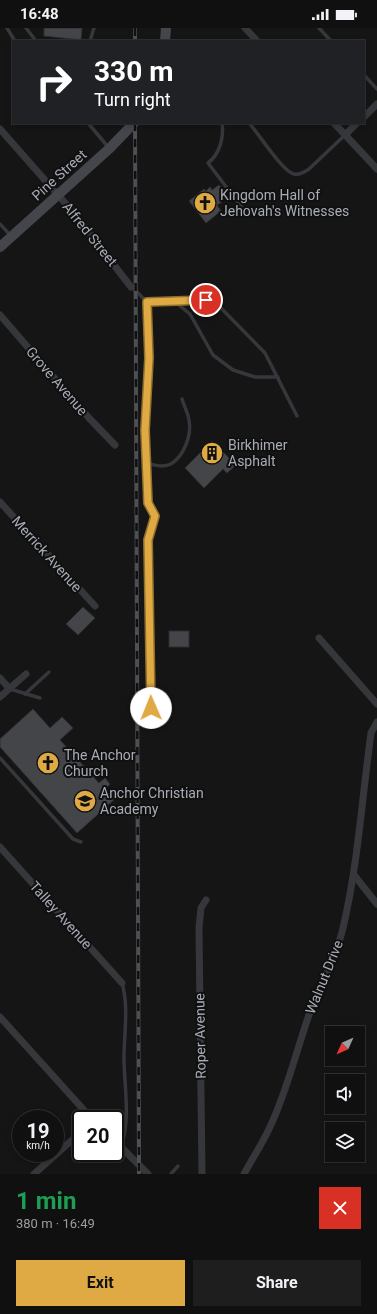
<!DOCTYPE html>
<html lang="en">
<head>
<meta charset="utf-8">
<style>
	:root { --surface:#101010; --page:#1e1e1e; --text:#f1f3f6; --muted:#9c9d9f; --line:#303030; --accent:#dfaa44 }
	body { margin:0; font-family:Roboto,sans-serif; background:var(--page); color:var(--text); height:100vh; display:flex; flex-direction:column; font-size:15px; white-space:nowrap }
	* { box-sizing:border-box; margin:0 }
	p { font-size:13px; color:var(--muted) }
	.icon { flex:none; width:22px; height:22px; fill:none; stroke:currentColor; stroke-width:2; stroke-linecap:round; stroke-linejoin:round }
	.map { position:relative; height:1146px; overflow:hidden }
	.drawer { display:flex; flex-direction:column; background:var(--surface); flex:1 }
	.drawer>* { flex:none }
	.hud { position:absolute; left:12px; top:12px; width:353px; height:84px; border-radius:0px; box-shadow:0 2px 6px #0003,0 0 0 1px var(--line); background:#202124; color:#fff; overflow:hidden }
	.needle { width:26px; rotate:225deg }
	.buttons { position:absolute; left:325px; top:998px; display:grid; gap:8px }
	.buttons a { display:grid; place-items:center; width:40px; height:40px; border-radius:0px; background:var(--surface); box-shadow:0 2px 6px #0003,0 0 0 1px var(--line); font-size:20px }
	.speed { position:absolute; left:12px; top:1082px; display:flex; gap:8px; font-size:20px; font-weight:700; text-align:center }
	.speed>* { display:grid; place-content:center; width:52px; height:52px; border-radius:50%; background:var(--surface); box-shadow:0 2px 6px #0003,0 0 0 1px var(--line); line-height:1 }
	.speed small { font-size:10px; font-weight:400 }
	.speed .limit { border:2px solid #111; border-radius:6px; background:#fff; color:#111 }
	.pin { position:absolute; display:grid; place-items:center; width:34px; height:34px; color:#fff; margin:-17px; border:2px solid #fff; border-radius:50%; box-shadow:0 1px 4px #0007 }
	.me { position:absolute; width:44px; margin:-22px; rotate:359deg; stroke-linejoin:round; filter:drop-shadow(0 0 3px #0008) }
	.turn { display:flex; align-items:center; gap:14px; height:84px; padding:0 16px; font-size:18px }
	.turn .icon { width:52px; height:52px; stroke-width:2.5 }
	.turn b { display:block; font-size:28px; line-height:34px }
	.round { display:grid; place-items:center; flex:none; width:42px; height:42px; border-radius:0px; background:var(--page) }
	.head { display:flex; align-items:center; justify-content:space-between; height:68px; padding:0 16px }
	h1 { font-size:24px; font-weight:700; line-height:30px; color:#1e9e55 }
	.button { display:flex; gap:8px; margin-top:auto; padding:8px 16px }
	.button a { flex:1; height:46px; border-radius:0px; background:var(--accent); color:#111; font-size:16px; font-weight:700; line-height:46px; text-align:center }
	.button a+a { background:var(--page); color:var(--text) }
	.status { display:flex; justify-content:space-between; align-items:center; height:28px; padding:0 20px; background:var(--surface); direction:ltr }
	.status svg { height:11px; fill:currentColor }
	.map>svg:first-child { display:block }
	.building { fill:#444549; stroke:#2f2f32 }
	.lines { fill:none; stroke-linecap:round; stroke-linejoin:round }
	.lane { stroke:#36373b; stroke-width:3.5 }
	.street { stroke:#36373b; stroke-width:7 }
	.secondary { stroke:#45464b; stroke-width:10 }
	.rail-casing { stroke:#4e4f54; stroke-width:4 }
	.rail { stroke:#101011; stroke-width:2.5; stroke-dasharray:8; stroke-linecap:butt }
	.route-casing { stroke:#916e2c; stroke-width:10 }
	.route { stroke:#dfaa44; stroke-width:7 }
	.labels { text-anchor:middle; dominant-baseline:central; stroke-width:4; stroke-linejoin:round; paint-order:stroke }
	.street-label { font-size:14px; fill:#a8acb5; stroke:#101011 }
	.poi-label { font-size:14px; fill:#a8acb5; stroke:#101011; text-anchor:start }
</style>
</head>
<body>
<div class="status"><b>16:48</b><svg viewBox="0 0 49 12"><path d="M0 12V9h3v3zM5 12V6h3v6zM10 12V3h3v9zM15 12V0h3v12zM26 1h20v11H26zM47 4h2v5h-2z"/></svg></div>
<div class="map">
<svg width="377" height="1146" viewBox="0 0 377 1146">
	<rect width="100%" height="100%" fill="#151516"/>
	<g class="building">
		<polygon points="44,0 82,0 81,12 44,8"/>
		<polygon points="219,157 226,166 220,171 222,174 217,177 221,183 206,195 189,173 204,161 206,163 210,159 212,162"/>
		<polygon points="212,413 236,437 227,445 223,441 204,460 185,440"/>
		<polygon points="83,579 95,590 78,607 66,596"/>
		<rect x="169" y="603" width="20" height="16"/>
		<polygon points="33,681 50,700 62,689 73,700 60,712 99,755 105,750 110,756 106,760 116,770 77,805 0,719 0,711"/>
	</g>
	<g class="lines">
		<g class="lane">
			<polyline points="7,0 15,13"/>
			<polyline points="26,0 36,13"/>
			<polyline points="319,0 331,13"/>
			<polyline points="90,13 94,0"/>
			<polyline points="364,47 377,61"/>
			<polyline points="88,95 109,120"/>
			<path d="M 222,95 C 224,109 220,126 208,135 L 246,185"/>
			<path d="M 249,95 C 259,106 282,143 294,146 C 300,147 304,144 309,141 L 345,107"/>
			<polyline points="0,196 11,208"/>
			<polyline points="132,259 147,274 149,330 145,402 148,475 155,489 148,512 147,532 151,680"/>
			<polyline points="174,273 190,286 213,327 233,342 255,349 278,349"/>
			<polyline points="147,274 206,272 217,276 265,325 297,388"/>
			<path d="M 146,435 C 154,437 163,440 171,436 C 184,428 192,407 189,392 C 188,385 184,378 182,371"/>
			<polyline points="10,661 40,670"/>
			<polyline points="25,666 49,644"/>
			<polyline points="0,730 73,811 81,814"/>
			<path d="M 121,1119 C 131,1091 124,1058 124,1030 C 124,1005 129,979 122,955"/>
			<polyline points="171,1146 178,1138"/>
		</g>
		<g class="street">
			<polyline points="245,0 257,13"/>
			<polyline points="364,89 377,76"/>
			<polyline points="334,95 377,141"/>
			<polyline points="0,101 73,184 131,259"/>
			<polyline points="345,107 357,95"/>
			<polyline points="0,287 89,390 115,417"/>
			<polyline points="0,474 95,578"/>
			<polyline points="319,610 377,676"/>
			<polyline points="0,650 9,660"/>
			<polyline points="0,669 26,646"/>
			<polyline points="0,819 122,955"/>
			<polyline points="354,847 377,876"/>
			<polyline points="0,989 92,1091"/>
			<polyline points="115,1113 148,1146"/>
			<polyline points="34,1146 81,1104"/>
			<polyline points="202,1146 199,900 201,880 206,872"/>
			<path d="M 244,1146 C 252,1131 262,1116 269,1101 C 287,1064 296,1023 310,984 C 321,956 336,930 343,900 C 358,836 362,770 371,705 L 377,694"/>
		</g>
		<g class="secondary">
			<polyline points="165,13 166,0"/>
			<polyline points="0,219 110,120 134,95"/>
		</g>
		<g class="rail-casing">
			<g id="rail">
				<polyline points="135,0 135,13"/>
				<polyline points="135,95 139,1146"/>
			</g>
		</g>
		<use href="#rail" class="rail"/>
	</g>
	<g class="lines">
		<g class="route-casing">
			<polyline id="route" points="151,680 148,512 155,488 148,475 145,402 149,330 147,274 206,272"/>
		</g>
		<use href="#route" class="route"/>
	</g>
	<defs>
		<g id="church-disc" transform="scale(1.15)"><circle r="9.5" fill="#dfaa44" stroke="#101011"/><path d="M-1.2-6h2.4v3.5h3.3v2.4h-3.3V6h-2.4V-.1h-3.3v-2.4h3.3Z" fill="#111"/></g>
		<g id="building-disc" transform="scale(1.15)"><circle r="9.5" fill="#dfaa44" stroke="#101011"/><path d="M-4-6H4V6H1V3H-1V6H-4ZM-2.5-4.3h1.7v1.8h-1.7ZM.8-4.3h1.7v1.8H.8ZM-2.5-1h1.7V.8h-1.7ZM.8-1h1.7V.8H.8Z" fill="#111"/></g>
		<g id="school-disc" transform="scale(1.15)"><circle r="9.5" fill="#dfaa44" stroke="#101011"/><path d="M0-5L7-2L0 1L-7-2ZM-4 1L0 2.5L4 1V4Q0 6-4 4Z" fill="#111"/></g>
	</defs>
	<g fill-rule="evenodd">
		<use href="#church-disc" x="205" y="175"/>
		<use href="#building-disc" x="212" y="425"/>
		<use href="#church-disc" x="48" y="735"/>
		<use href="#school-disc" x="85" y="773"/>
	</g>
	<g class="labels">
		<g class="street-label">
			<text transform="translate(59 147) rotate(-42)">Pine Street</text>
			<text transform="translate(90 206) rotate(51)">Alfred Street</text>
			<text transform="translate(57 353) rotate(49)">Grove Avenue</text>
			<text transform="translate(47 526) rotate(48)">Merrick Avenue</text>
			<text transform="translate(61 887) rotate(48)">Talley Avenue</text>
			<text transform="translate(324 949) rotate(-68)">Walnut Drive</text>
			<text transform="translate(200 1008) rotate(-91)">Roper Avenue</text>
		</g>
		<g class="poi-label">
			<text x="220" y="167">Kingdom Hall of<tspan x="220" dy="16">Jehovah's Witnesses</tspan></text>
			<text x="228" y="417">Birkhimer<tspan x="228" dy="16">Asphalt</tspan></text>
			<text x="64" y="727">The Anchor<tspan x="64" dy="16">Church</tspan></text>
			<text x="100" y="765">Anchor Christian<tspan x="100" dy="16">Academy</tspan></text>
		</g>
	</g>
</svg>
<div class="buttons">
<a><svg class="needle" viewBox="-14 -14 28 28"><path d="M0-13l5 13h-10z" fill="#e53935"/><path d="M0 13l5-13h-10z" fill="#9c9d9f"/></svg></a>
<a><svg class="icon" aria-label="sound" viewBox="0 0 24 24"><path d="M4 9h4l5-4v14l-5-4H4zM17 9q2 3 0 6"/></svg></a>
<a><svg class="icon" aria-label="layers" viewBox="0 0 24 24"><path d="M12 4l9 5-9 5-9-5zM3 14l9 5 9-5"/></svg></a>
</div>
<div class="speed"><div>19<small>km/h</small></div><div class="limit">20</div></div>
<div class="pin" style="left:206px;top:272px;background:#d93025"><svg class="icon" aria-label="arrive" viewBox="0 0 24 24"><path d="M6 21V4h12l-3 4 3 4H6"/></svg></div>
<svg class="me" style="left:151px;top:680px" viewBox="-20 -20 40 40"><circle r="19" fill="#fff"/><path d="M0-13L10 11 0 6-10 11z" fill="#dfaa44"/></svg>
<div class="hud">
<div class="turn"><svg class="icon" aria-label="right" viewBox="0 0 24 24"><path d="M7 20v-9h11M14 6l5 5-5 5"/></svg><div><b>330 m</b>Turn right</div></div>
</div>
</div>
<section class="drawer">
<div class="head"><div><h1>1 min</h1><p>380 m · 16:49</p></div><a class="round" style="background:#d93025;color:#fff"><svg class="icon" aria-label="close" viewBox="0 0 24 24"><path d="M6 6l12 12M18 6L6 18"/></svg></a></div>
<div class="button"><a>Exit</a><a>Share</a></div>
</section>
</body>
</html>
